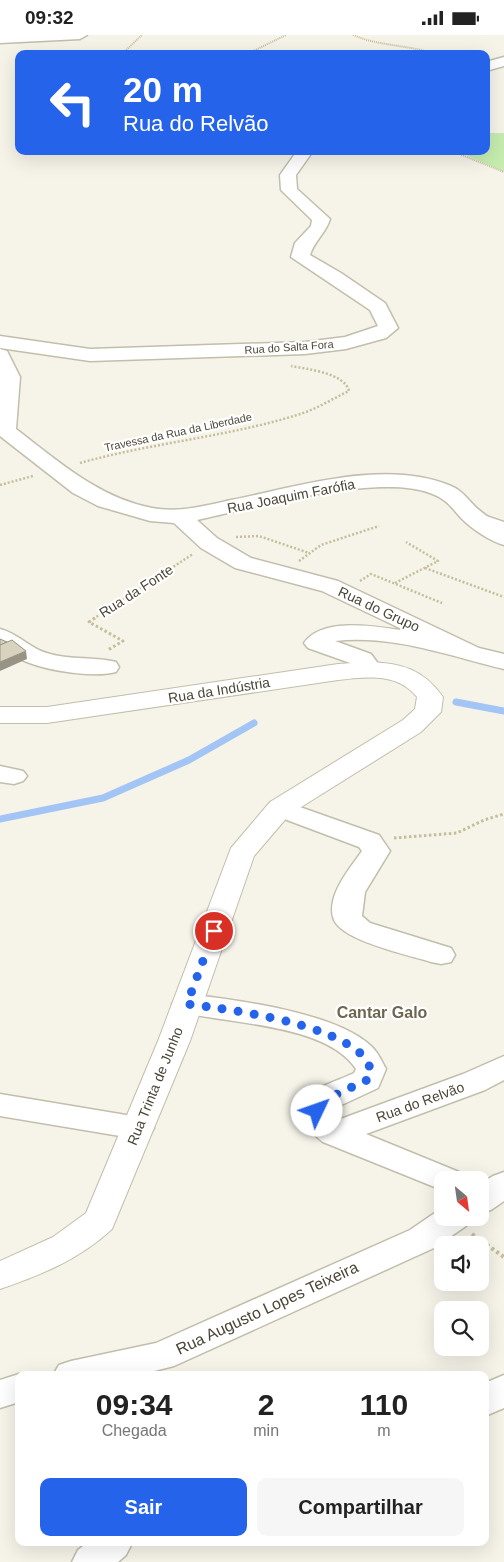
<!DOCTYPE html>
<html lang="pt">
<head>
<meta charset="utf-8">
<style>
	:root { --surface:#fff; --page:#f6f6f6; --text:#222; --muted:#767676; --accent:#2563eb }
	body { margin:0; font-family:Helvetica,sans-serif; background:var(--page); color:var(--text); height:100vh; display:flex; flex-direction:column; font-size:19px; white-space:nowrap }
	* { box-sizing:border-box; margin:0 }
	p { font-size:16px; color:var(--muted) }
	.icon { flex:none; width:28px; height:28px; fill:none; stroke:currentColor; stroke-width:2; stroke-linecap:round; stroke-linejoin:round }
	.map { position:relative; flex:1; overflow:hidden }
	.drawer { position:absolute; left:15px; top:1336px; width:474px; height:175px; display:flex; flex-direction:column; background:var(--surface); border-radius:10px; box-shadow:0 5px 20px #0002 }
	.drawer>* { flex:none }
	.guide { position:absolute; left:15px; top:15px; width:475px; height:105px; border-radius:10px; box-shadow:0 5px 20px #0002; background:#2563eb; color:#fff; overflow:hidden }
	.needle { width:32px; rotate:151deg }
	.buttons { position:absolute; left:434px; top:1136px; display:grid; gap:10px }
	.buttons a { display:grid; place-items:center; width:55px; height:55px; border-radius:10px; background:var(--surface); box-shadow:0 5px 20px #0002; font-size:25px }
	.pin { position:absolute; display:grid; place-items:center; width:42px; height:42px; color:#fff; margin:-21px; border:2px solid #fff; border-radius:50%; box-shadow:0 1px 5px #0007 }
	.me { position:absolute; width:55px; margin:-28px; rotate:48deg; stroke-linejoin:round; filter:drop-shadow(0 0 4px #0008) }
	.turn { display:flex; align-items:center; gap:18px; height:105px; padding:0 25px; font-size:22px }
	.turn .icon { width:65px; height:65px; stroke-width:2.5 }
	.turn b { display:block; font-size:35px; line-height:42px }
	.eta { display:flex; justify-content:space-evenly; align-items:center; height:85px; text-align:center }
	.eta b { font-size:30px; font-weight:700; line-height:35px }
	.action { display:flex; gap:10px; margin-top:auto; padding:10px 25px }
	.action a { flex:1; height:58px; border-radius:10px; background:var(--accent); color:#fff; font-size:20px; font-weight:700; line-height:58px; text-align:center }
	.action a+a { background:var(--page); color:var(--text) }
	.status { display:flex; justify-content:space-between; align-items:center; height:35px; padding:0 25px; background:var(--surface); direction:ltr }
	.status svg { height:14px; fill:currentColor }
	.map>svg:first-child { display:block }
	.green { fill:#c6ecb0 }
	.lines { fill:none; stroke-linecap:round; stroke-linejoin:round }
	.stream { stroke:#a3c5f5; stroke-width:7 }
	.service-casing { stroke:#c2beab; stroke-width:3 }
	.minor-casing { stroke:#c2beab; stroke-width:3 }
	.tertiary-casing { stroke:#c2beab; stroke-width:2 }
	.path-far3 { stroke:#c5be9b; stroke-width:2; stroke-dasharray:1 1; stroke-linecap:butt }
	.path-far2 { stroke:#c5be9b; stroke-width:2.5; stroke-dasharray:2 2; stroke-linecap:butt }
	.path-far1 { stroke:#c5be9b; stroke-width:3; stroke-dasharray:2.5 2.5; stroke-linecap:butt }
	.path { stroke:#c5be9b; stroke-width:4; stroke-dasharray:3 3; stroke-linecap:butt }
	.service { fill:#fff; fill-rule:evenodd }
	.minor { fill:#fff; fill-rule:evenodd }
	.tertiary { fill:#fff; fill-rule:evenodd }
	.shaded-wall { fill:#979485 }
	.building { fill:#d8d3be; stroke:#979485 }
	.route { stroke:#2563eb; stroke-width:9; stroke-dasharray:0 16.2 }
	.labels { text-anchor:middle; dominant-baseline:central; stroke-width:4.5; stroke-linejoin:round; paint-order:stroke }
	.far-street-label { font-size:11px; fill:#4a4637; stroke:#fff }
	.street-label { font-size:14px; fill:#4a4637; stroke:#fff }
	.quarter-label { font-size:16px; font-weight:bold; fill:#6e674d; stroke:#fff }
	.near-street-label { font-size:16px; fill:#4a4637; stroke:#fff }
</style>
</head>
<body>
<div class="status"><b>09:32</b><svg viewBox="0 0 49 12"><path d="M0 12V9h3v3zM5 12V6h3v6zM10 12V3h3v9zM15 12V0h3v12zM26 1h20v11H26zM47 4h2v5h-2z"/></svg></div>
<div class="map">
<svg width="504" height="1527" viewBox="0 0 504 1527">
	<rect width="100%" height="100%" fill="#f6f4e9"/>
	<polygon class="green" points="486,98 504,98 504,137 457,116 486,116"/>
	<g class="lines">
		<g class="stream">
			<polyline points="456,667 504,676"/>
			<polyline points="0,784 103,763 189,725 254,688"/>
		</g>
		<g class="service-casing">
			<polygon id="service" points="480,479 504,487 504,493 476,484 476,480"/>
		</g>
		<g class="minor-casing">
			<g id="minor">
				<polygon points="0,0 87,0 80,4 0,8"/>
				<polygon points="504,22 504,31 486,36 486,27"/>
				<path d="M 297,116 L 313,116 L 296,140 L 297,154 L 330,184 C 326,198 314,206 310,220 L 341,238 L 385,268 L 398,293 L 386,303 L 346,314 L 305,319 L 90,326 L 0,313 L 0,301 L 90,314 L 305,307 L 345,302 L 378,291 L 370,275 L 291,222 L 295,208 L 311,191 L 312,185 L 281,155 L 280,140 Z"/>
				<path d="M 0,314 L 7,316 L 20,342 L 16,394 C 58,426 99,463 152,473 C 179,478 204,471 231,465 C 297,452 386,423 451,451 C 464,456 469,467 479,475 C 487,482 496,487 504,493 L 504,510 C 490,506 472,494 462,484 C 451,472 447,464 430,458 C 377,438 254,473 197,485 L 217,503 L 251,523 L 338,546 L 479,613 L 504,619 L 504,634 C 450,621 391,599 335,606 L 371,619 L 382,634 L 379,639 L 370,641 L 361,639 L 353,629 L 308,613 L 304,608 C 323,581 379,592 406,596 L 322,556 L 235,533 L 201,513 L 174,488 L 150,486 L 98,471 L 73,458 L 0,401 Z"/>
				<path d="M 0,594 C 16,598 27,610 41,616 C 65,626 92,621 116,627 L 119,632 L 116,637 C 92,643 50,636 27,627 C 18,624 8,617 0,611 Z"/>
				<polygon points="0,731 23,736 27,741 23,746 14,749 0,747"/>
				<path d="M 280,765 L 379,800 L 390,816 L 365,857 L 362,881 L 370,888 L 451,913 L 455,920 L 451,927 L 441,929 L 431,927 C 409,920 343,906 334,885 C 325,862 350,833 362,816 L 359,812 L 271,779 L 267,773 L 271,767 Z"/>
				<path d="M 187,959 C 236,965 335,977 371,1011 C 378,1017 382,1027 386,1034 L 378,1053 L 333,1074 L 334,1082 L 338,1085 L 463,1039 L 504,1021 L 504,1045 L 485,1055 L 366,1099 L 459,1137 L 464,1145 L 442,1145 L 442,1155 L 323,1107 C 311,1098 291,1074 307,1060 C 317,1052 342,1044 354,1038 L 356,1034 C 326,988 225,989 177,976 L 172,969 L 177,962 Z"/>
				<polygon points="0,1059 138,1082 149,1085 154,1093 149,1101 138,1104 0,1081"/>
				<polygon points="504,1137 504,1166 491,1175 480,1178 480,1149 493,1141"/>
				<polygon points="442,1173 442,1182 470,1182 466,1191 434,1213 174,1331 138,1340 53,1340 59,1330 71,1326 156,1308 410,1195"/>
				<polygon points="19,1339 23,1340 19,1340 19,1367 0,1373 0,1345"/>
				<polygon points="504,1340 504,1373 485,1381 485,1348"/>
				<polygon points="87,1508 132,1508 126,1520 118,1527 72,1527 78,1515"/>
			</g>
		</g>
		<g class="tertiary-casing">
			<path id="tertiary" d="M 368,627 C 402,628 423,634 443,662 L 441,677 L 421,697 L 290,779 L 254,821 L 190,1006 L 112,1194 C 80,1224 41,1240 0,1254 L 0,1226 L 53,1202 L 86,1178 L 158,1006 L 231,813 L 270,767 L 403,685 L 415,674 L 417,662 C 397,637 366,642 338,645 L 47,688 L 0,688 L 0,672 L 47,672 L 338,629 Z"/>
		</g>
		<g class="path-far3">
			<path d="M 353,0 C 378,11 409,10 436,19"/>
			<polyline points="122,19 142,0"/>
			<polyline points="247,19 286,0"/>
			<polyline points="452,116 504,137"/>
		</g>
		<g class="path-far2">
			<path d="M 80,428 C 151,408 226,402 297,380 C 315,375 332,364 349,356 C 345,338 306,334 291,331"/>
			<polyline points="0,450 33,441"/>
			<polyline points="236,502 259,501 309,518"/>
			<polyline points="299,526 321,510 379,491"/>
			<polyline points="425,533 504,562"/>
			<polyline points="360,546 371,539 442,568"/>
			<polyline points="395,548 438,526 406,507"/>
			<polyline points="93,584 193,519"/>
		</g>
		<g class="path-far1">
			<polyline points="95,583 89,587 123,606 108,615"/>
			<polyline points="394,803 457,798 484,785 504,779"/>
		</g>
		<polyline class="path" points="472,1199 504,1222"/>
		<use href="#service" class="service"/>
		<use href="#minor" class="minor"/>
		<use href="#tertiary" class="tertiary"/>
	</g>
	<polygon class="shaded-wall" points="26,616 27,624 0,636 0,627"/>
	<g class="building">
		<polygon points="0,604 7,607 0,610"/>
		<polygon points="12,605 26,616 0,627 0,610"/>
	</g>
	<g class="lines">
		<path class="route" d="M 214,896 L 187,969 C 234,975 324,987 360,1018 C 364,1022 368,1029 371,1034 L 367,1045 L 318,1068 L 317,1076"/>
	</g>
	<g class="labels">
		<g class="far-street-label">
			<text transform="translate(289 312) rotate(-4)">Rua do Salta Fora</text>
			<text transform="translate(178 397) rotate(-12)">Travessa da Rua da Liberdade</text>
		</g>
		<g class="street-label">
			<text transform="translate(291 461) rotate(-11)">Rua Joaquim Farófia</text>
			<text transform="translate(136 556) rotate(-33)">Rua da Fonte</text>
			<text transform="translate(379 574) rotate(25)">Rua do Grupo</text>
			<text transform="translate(219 655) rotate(-9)">Rua da Indústria</text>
			<text transform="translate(155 1051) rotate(-68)">Rua Trinta de Junho</text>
			<text transform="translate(420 1067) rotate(-20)">Rua do Relvão</text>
		</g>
		<g class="quarter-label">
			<text x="382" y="977">Cantar Galo</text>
		</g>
		<g class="near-street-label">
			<text transform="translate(267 1273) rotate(-25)">Rua Augusto Lopes Teixeira</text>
		</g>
	</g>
</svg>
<div class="buttons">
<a><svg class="needle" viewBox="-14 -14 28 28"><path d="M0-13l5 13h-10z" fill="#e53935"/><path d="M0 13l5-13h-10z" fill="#767676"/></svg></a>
<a><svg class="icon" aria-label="sound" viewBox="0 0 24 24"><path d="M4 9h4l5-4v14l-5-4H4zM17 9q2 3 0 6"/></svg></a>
<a><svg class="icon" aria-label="search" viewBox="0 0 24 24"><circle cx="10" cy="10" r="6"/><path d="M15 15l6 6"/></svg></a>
</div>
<div class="pin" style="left:214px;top:896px;background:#d93025"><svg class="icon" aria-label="arrive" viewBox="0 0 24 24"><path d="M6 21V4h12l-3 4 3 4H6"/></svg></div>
<svg class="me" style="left:317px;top:1076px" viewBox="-20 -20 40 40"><circle r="19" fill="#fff"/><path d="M0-13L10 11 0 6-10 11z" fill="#2563eb"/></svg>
<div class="guide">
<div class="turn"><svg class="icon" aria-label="left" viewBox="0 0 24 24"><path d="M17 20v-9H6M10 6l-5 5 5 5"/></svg><div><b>20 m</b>Rua do Relvão</div></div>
</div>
<section class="drawer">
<div class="eta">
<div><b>09:34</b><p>Chegada</p></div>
<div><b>2</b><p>min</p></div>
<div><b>110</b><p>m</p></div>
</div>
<div class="action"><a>Sair</a><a>Compartilhar</a></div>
</section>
</div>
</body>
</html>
